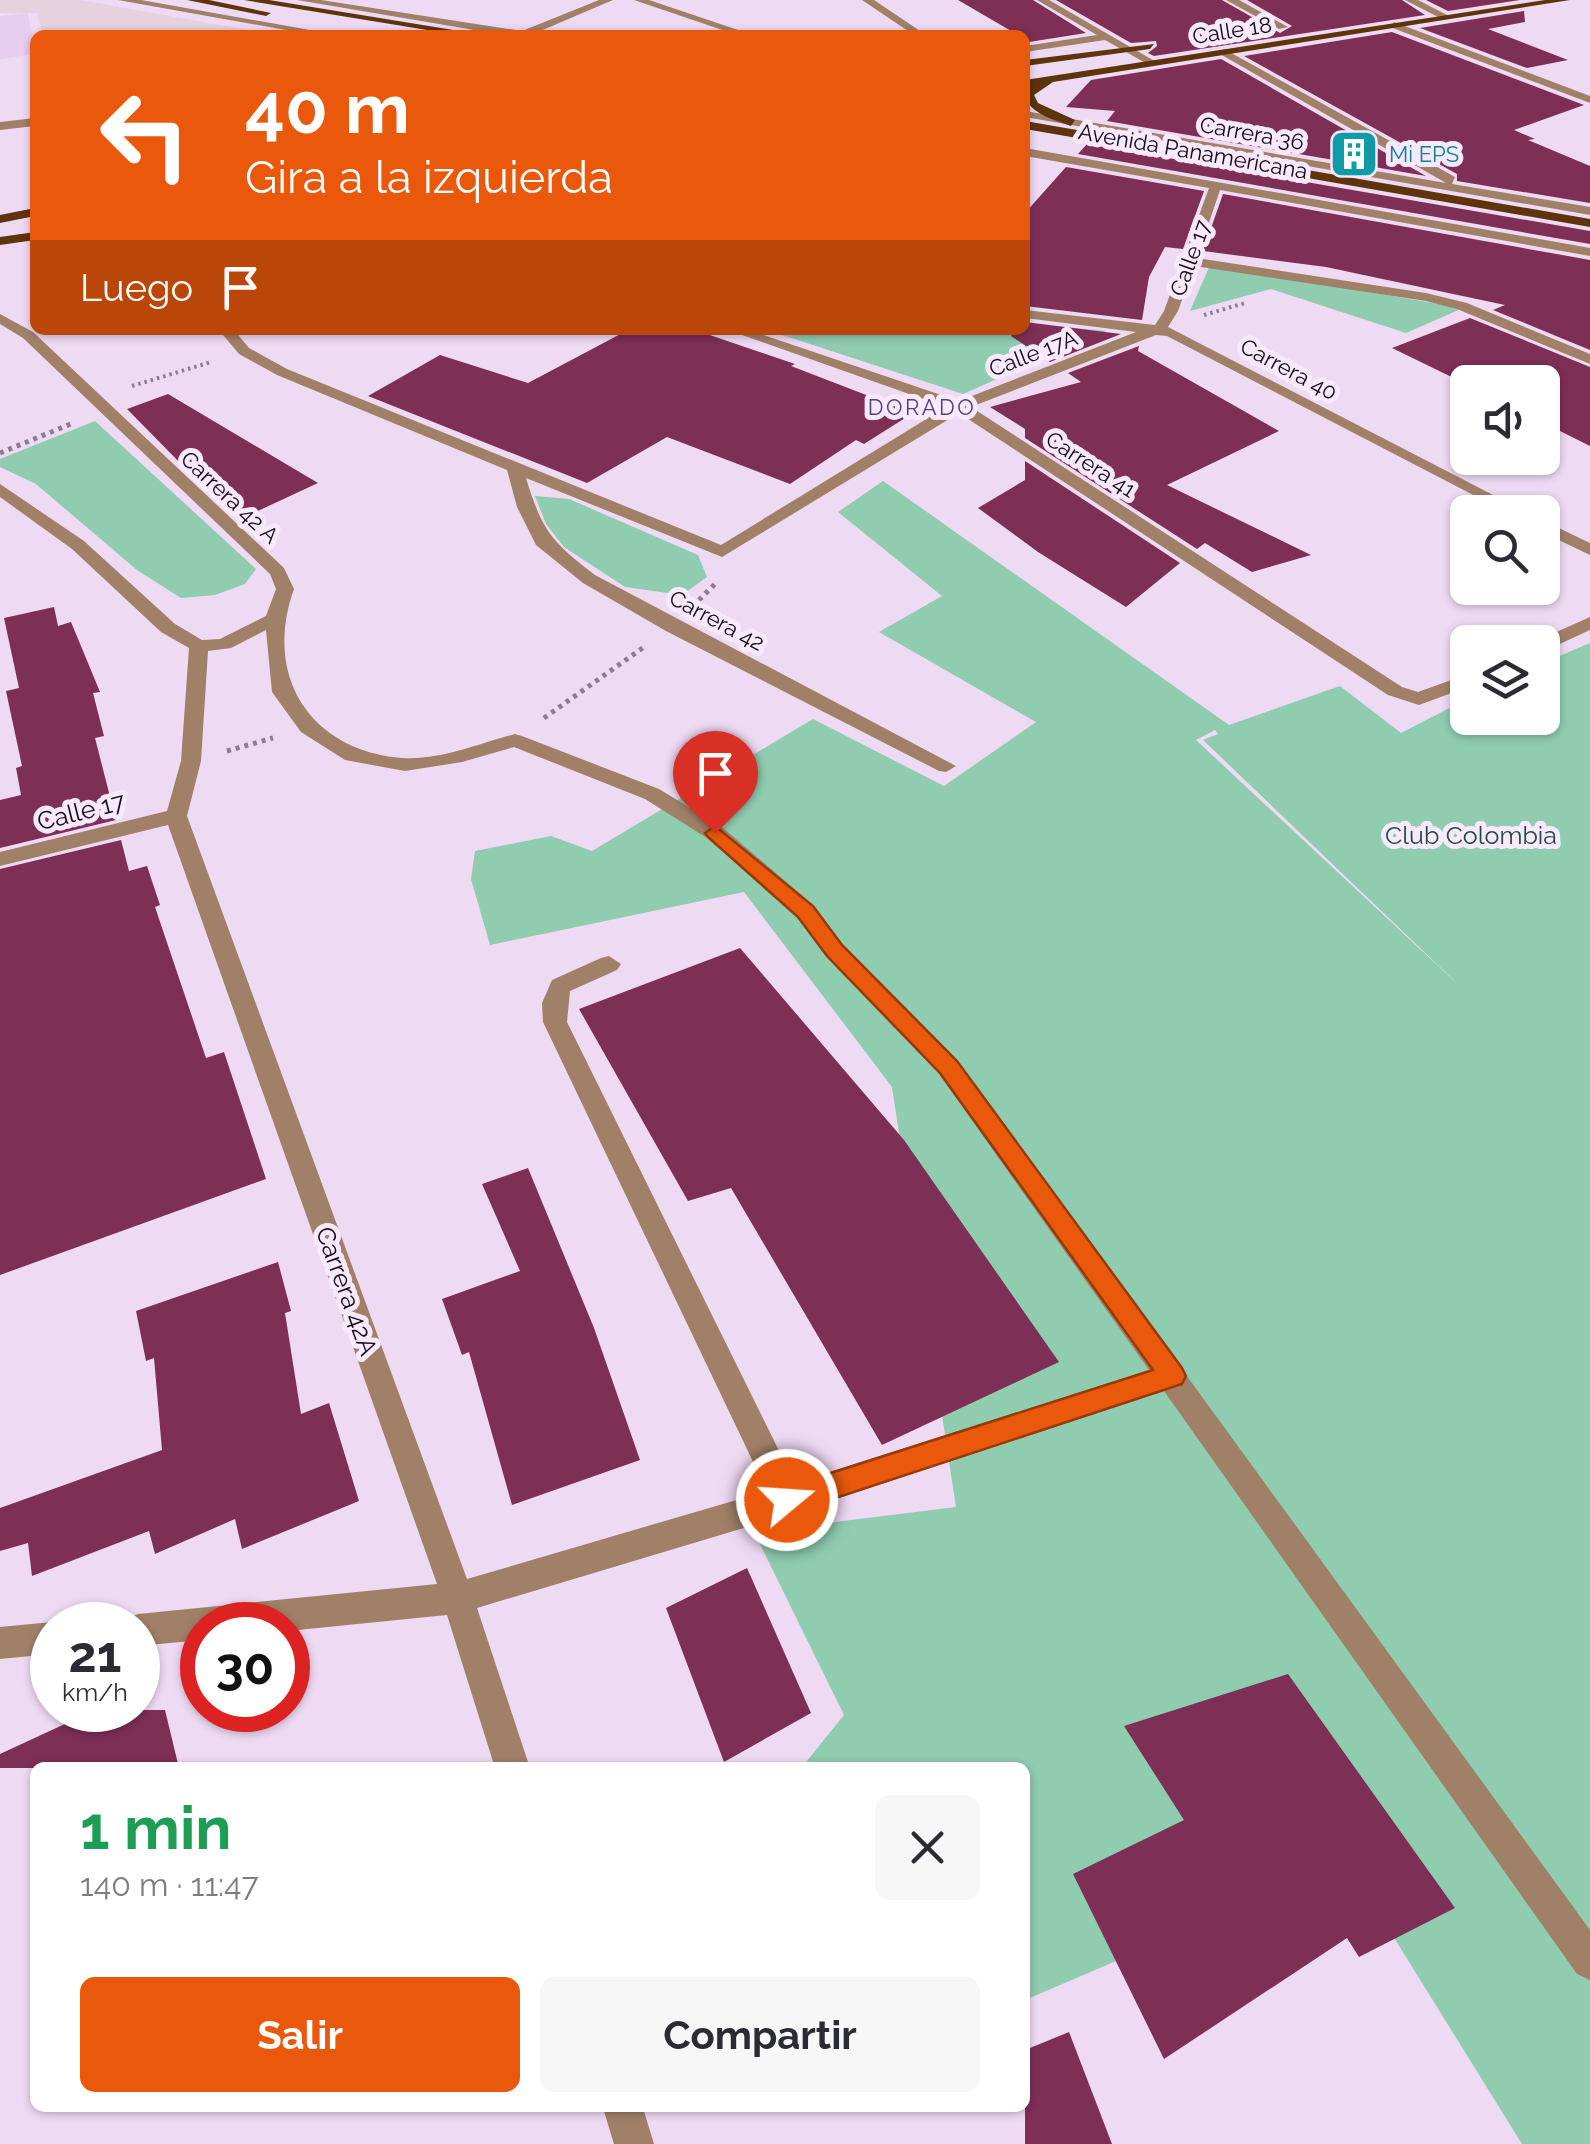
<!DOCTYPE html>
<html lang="es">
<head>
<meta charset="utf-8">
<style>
	:root { --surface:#fff; --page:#f7f7f7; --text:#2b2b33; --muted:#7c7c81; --accent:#ea580c }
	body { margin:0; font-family:Raleway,sans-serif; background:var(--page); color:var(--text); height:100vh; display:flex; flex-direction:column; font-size:38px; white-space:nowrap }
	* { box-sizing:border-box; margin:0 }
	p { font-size:32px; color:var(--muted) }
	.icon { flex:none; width:55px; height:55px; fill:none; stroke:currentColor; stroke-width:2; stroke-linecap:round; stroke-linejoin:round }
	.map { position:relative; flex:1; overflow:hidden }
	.details { position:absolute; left:30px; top:1762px; width:1000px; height:350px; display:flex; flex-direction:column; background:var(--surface); border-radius:15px; box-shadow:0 2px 8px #0004 }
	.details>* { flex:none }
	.banner { position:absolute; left:30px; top:30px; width:1000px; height:305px; border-radius:15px; box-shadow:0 2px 8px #0004; background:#ea580c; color:#fff; overflow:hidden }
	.fabs { position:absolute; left:1450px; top:365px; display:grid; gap:20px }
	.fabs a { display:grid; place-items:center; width:110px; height:110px; border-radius:15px; background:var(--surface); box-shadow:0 2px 8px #0004; font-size:50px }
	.speed { position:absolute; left:30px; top:1602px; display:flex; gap:20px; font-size:50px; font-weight:700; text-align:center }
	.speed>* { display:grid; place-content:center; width:130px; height:130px; border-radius:50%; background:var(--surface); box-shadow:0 2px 8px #0004; line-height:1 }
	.speed small { font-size:25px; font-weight:400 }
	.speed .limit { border:15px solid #d22; background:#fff; color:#111 }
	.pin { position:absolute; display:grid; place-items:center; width:85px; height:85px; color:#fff; margin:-102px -42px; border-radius:50% 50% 50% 0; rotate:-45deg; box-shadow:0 0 10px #0007 }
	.pin .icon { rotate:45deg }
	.me { position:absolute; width:110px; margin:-55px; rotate:72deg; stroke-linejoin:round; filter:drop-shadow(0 0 8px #0008) }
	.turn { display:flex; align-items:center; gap:35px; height:210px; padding:0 50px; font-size:45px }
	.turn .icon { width:130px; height:130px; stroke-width:2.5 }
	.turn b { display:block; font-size:70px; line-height:85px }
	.then { display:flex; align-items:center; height:95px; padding:0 50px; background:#0003; gap:20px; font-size:38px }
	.round { display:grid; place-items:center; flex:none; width:105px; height:105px; border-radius:15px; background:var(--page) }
	.head { display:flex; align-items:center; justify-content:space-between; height:170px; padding:0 50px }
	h1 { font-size:60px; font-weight:700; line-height:75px; color:#1e9e55 }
	.button { display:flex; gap:20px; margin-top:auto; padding:20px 50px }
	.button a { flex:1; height:115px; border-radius:15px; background:var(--accent); color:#fff; font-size:40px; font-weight:700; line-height:115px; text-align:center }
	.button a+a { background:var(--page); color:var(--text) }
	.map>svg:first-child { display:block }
	.commercial { fill:#e7d1de }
	.built { fill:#e7cdee }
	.green { fill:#8fccb0; fill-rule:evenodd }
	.building { fill:#7d2f56 }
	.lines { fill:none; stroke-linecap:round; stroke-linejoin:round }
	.path-far1 { stroke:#8c7e90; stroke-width:4; stroke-dasharray:2.5 4; stroke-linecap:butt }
	.path { stroke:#8c7e90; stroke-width:5; stroke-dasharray:4 5; stroke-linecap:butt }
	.minor { fill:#a18068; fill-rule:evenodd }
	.major { fill:#5e340c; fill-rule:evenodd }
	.route { fill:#ea580c; stroke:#983908; stroke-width:2.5 }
	.labels { text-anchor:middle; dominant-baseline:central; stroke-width:10; stroke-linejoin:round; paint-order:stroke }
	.far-street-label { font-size:22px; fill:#120b14; stroke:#f9e9fe }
	.far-culture-label { font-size:22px; fill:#0d838f; stroke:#f9e9fe; text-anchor:start }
	.far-neighbourhood-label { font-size:22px; letter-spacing:2.5px; fill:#4d427f; stroke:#f9e9fe }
	.street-label { font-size:25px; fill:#120b14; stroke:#f9e9fe }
	.park-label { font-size:25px; fill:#1f4c3a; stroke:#f9e9fe }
</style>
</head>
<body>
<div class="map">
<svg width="1590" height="2144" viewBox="0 0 1590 2144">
	<rect width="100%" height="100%" fill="#efdaf4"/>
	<polygon class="commercial" points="0,0 80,0 275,35 43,35 37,13 0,13"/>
	<polygon class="built" points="28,13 35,54 0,59 0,16"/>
	<g class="green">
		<polygon points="1210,265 1463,308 1406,333 1271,289 1190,311"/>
		<polygon points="1025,323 1106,331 963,394 767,330 1025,330"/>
		<polygon points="95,421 256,569 245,584 215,595 181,598 137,570 36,484 0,467 0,459"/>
		<path d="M 883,481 L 1229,725 L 1340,686 L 1401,733 L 1467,699 L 1468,718 L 1542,718 L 1543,663 L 1590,643 L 1590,2144 L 1522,2144 L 1347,1862 L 1025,2000 L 1025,1768 L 802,1767 L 844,1715 L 754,1532 L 956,1507 L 892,1087 L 744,892 L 490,945 L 471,879 L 475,851 L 551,836 L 592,851 L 813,719 L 944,786 L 1036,722 L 879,632 L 942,596 L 838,512 ZM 1215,730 L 1218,734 L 1203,740 L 1465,991 L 1196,740 Z"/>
		<polygon points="535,496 569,499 698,555 707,577 682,595 625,587 564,547 546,524"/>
	</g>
	<g class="building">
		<polygon points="958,0 1033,0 1086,33 1029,42 1025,35 1018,35"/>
		<polygon points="1056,0 1222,0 1280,33 1292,26 1247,0 1402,0 1425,15 1154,56 1148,53 1157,46 1156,41 1131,43"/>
		<polygon points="1426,0 1520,0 1448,11"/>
		<polygon points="1524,11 1525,22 1488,29 1568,60 1527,68 1420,28"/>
		<polygon points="1392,32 1584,105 1514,130 1535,139 1528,140 1590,166 1590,203 1457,181 1457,174 1244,56"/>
		<polygon points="1221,59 1426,176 1107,121 1115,111 1066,107 1091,80"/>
		<polygon points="1087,144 1590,231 1590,244 1078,154"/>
		<polygon points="1066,167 1204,191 1183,249 1165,247 1149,277 1142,320 1025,306 1025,213"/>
		<polygon points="1223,194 1590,260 1590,350 1493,310 1505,305 1326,267 1203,251"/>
		<polygon points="1470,318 1590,367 1590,446 1542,422 1542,382 1468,385 1392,348"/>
		<polygon points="1025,322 1121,334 1050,362 1011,336 1014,330 1025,330"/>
		<polygon points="628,330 695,330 795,364 791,366 913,413 864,444 856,440 790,484 667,437 587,483 368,396 440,355 528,383"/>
		<polygon points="1139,346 1138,351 1279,431 1167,485 1311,555 1252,572 1205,543 1197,549 1025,438 1025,429 990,407 1081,382 1068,373"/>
		<polygon points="168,394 318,483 247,516 189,472 127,409"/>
		<polygon points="1025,461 1180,563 1126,607 1038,552 978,508 1025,480"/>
		<polygon points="54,607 58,626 71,622 100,692 93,693 104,736 95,738 116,820 0,848 0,800 21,795 16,768 22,766 6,691 19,688 4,618"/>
		<polygon points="121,840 129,871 147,866 160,905 155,907 206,1058 224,1052 266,1179 0,1275 0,869"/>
		<polygon points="740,948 904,1140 1059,1362 882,1445 731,1188 688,1201 579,1009"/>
		<polygon points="528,1168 594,1328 640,1460 512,1505 469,1352 462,1355 442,1299 520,1271 482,1184"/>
		<polygon points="278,1262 291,1311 285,1313 301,1414 329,1403 359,1501 242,1549 235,1519 155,1554 149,1531 32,1576 28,1543 0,1551 0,1508 162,1450 154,1358 146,1361 136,1311"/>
		<polygon points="747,1568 811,1713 724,1762 666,1608"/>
		<polygon points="1288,1674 1455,1908 1359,1957 1347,1938 1164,2059 1073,1874 1184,1820 1124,1726"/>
		<polygon points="95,1710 165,1710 179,1768 0,1768 0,1754"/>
		<polygon points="1069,2032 1112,2144 1025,2144 1025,2050"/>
	</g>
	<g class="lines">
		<g class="path-far1">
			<polyline points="1204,315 1245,303"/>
			<polyline points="132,386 211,362"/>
		</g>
		<g class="path">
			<polyline points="0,453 73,423"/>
			<polyline points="699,600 718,581"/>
			<polyline points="544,718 644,647"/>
			<polyline points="227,751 273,738"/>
		</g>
		<g class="minor">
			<polygon points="118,0 141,0 338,35 314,35"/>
			<polygon points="297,0 321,0 522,31 599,0 613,0 531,35 504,35"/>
			<polygon points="634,0 649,0 753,35 737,35"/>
			<polygon points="862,0 874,0 926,35 914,35"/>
			<polygon points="1037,0 1049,0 1158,63 1149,65 1105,40 1025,52 1025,46 1097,35"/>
			<polygon points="1226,0 1239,0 1288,27 1279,29"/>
			<polygon points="1405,0 1418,0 1451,17 1442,19"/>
			<polygon points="1394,22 1590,96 1590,103 1390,27"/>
			<polygon points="1224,49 1455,177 1452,184 1590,207 1590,215 1025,117 1025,111 1446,183 1220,54"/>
			<polygon points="35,118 35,126 0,130 0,122"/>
			<path d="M 1025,148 L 1590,248 L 1590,256 L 1220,190 L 1197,258 L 1426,293 L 1467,303 L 1590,354 L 1590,364 L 1457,309 L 1426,301 L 1194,266 L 1178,311 L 1168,327 L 1526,512 L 1506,512 L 1167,336 L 1156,335 L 971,407 L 1402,687 L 1418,692 L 1468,674 L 1468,687 L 1419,705 L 1388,695 L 959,413 L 722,557 L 526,478 C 542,531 552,542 595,575 L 956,766 L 946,772 L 939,771 L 666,631 L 583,583 L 536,545 L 517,507 L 507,470 L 277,375 L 239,354 L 219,330 L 234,330 L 249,348 L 287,369 L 721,545 L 946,407 L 728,330 L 749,330 L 959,401 L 1136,332 L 1025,318 L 1025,310 L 1155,325 L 1164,311 L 1209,188 L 1025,156 Z"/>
			<path d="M 0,314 L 33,332 L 284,568 L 294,589 C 263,675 309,750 402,758 C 439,761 480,743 515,734 L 522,736 L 659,789 L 723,828 L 813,905 L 843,945 L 957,1060 L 1590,1930 L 1590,1980 L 1577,1974 L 1164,1391 L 787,1515 L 477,1608 L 530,1768 L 495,1768 L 447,1615 L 288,1631 L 288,1625 L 202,1625 L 202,1640 L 138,1646 L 138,1625 L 124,1625 L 126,1619 L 138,1614 L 437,1584 L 168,825 L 0,866 L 0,852 L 167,811 L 181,761 L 189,648 L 161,632 L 72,549 L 0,497 L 0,484 L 84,541 L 175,624 L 202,640 L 220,639 L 266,616 L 276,589 L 270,574 L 23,338 L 0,324 ZM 266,630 L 272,692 L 301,732 L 345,760 L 405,771 L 462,762 L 514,747 L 645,799 L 707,838 L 797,917 L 827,957 L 939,1074 L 1149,1370 L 795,1483 L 567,1022 L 570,991 L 617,970 L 621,964 L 609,956 L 601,958 L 552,980 L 542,1003 L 543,1022 L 767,1491 L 467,1579 L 187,816 L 201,761 L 208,651 L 231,648 Z"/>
			<polygon points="1542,520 1590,543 1590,555 1542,532"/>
			<polygon points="1590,617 1590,630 1549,649 1542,651 1542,642 1534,642"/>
			<polygon points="52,1622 60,1625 52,1625 52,1654 0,1659 0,1627"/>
			<polygon points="603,2108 643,2108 654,2144 614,2144"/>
		</g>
		<g class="major">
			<polygon points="187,0 209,0 271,13 266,16"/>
			<polygon points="244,0 269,0 484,35 458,35"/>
			<path d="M 1545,0 L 1570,0 L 1053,82 L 1034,95 L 1038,103 L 1075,120 L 1071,126 C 1053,119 1025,113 1025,91 L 1030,86 L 1025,86 L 1025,80 Z"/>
			<polygon points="1154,44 1150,49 1025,66 1025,60"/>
			<polygon points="1025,121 1590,219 1590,227 1025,129"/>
			<polygon points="35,208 35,216 0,223 0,215"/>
			<polygon points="35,232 35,240 0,245 0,237"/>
		</g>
	</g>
	<polygon class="route" points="715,826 813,906 842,945 957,1061 1182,1368 1186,1376 1182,1384 787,1514 777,1510 773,1500 777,1491 787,1487 1153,1370 940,1073 827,956 798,917 708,837 705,833"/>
	<defs>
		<g id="building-square" transform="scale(2.5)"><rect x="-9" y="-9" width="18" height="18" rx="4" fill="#0f9aa8" stroke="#f9e9fe"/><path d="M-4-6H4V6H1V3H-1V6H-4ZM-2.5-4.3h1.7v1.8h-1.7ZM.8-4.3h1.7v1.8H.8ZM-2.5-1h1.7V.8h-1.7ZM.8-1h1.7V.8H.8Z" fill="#fff"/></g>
	</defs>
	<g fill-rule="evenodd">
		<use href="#building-square" x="1354" y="154"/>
	</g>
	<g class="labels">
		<g class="far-street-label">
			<text transform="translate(1232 30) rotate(-9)">Calle 18</text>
			<text transform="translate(1252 133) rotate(10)">Carrera 36</text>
			<text transform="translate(1193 151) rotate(10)">Avenida Panamericana</text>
			<text transform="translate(1190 258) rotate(-70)">Calle 17</text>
			<text transform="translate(1033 353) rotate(-21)">Calle 17A</text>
			<text transform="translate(1289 369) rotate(28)">Carrera 40</text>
			<text transform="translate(1091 464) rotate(33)">Carrera 41</text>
			<text transform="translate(230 497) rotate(43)">Carrera 42 A</text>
			<text transform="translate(717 620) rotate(28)">Carrera 42</text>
		</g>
		<g class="far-culture-label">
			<text x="1389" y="154">Mi EPS</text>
		</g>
		<g class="far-neighbourhood-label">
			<text x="922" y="407">DORADO</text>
		</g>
		<g class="street-label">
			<text transform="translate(81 811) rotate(-14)">Calle 17</text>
			<text transform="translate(347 1291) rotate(70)">Carrera 42A</text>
		</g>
		<g class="park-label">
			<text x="1471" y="835">Club Colombia</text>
		</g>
	</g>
</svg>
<div class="fabs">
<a><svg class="icon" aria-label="sound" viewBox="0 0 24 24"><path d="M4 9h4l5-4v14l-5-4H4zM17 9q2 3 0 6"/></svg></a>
<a><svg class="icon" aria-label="search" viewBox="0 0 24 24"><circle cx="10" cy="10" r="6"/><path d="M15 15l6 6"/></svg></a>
<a><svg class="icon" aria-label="layers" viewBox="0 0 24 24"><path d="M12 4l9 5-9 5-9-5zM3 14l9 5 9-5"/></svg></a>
</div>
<div class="speed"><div>21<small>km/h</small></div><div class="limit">30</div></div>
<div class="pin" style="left:715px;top:833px;background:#d93025"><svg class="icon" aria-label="arrive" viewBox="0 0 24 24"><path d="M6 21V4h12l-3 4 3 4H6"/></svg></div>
<svg class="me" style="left:787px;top:1500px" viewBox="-20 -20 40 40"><circle r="17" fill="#ea580c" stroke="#fff" stroke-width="3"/><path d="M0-11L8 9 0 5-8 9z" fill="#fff"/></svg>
<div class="banner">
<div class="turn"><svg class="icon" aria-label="left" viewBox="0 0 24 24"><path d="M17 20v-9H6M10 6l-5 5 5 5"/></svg><div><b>40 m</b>Gira a la izquierda</div></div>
<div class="then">Luego<svg class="icon" aria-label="arrive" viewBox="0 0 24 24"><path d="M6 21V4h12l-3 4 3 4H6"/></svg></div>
</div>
<section class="details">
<div class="head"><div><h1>1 min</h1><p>140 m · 11:47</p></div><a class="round"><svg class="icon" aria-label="close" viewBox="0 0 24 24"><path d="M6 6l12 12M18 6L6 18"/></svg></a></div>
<div class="button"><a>Salir</a><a>Compartir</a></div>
</section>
</div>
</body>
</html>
